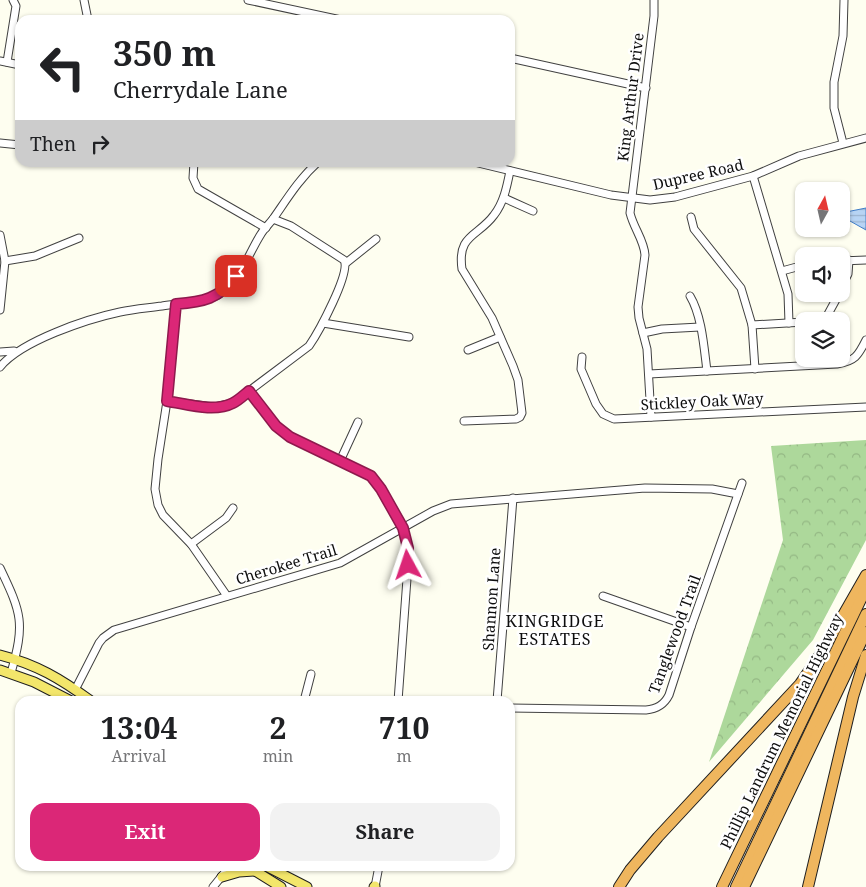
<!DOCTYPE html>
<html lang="en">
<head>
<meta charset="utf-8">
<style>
	:root { --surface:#fff; --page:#f2f2f2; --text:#202124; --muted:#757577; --accent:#db2777 }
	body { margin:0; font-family:"Noto Serif",serif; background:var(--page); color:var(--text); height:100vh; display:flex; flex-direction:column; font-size:19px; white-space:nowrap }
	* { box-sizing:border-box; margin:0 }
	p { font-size:16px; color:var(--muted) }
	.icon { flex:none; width:28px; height:28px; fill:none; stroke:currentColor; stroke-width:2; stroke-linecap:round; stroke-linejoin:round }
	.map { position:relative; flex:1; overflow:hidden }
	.drawer { position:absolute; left:15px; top:696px; width:500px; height:175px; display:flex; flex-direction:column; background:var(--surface); border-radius:15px; box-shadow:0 1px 4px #0004 }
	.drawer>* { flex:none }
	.hud { position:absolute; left:15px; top:15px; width:500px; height:152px; border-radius:15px; box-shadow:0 1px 4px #0004; background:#fff; color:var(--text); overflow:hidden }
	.needle { width:32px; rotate:8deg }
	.tools { position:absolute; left:795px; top:182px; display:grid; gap:10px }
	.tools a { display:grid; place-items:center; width:55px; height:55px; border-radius:10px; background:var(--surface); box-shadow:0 1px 4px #0004; font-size:25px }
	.pin { position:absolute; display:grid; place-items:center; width:42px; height:42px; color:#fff; margin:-21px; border-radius:10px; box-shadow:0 2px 8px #0006 }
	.me { position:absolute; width:55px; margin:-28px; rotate:355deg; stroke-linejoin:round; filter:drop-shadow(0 0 4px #0008) }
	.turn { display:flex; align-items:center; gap:18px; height:105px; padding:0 15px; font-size:22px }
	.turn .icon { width:65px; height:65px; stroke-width:2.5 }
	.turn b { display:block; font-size:35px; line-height:42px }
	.then { display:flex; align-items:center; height:48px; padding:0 15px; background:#0003; gap:10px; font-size:19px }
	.eta { display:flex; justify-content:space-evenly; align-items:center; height:85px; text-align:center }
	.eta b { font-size:30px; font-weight:700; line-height:35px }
	.action { display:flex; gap:10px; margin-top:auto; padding:10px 15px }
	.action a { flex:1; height:58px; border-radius:15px; background:var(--accent); color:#fff; font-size:20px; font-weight:700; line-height:58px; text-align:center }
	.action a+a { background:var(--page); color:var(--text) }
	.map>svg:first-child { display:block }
	.forest { fill:url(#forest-crowns) }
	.water { fill:url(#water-rules); stroke:#407ec9 }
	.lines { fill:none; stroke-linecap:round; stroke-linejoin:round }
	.minor-casing { stroke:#414141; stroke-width:9 }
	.major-casing { stroke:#1f1f1f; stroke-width:11 }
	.highway-casing { stroke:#1f1f1f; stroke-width:12 }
	.minor { stroke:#fff; stroke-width:7 }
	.major { stroke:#f3e66b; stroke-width:9 }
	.highway { stroke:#efb65e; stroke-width:10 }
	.route-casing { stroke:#8e194d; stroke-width:12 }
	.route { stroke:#db2777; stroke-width:9 }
	.labels { text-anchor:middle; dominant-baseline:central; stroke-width:5; stroke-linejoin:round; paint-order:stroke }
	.street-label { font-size:15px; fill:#0e0e0e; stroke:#fff }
	.neighbourhood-label { font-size:16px; letter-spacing:1px; fill:#0e0e0e; stroke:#fff }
</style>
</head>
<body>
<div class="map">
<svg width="866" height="887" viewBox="0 0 866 887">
	<defs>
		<pattern id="forest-crowns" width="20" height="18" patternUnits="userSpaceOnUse" patternTransform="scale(1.25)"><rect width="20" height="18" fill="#add89b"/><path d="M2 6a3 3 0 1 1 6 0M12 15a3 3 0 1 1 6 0" fill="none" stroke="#94b884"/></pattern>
		<pattern id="water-rules" width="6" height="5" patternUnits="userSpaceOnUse" patternTransform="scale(1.25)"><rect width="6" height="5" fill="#b7d4f4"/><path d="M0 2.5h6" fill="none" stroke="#9cb5d0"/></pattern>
	</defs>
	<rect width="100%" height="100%" fill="#fefef0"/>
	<polygon class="forest" points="866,440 866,540 813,640 709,762 783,540 771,446"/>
	<polygon class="water" points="866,208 866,230 850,221 841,220 841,213"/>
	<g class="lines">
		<g class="minor-casing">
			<g id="minor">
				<polyline points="84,0 88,20"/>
				<polyline points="248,0 341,20"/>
				<polyline points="510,58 646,88"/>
				<polyline points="0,61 20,65"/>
				<polyline points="7,62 16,6 13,0"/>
				<polyline points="0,143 20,145"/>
				<polyline points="843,143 834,108 834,82 843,36 844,0"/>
				<polyline points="194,162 193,178 198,189 266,228"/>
				<polyline points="474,162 611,195 650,200 675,197 753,176 799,156 866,138"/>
				<polyline points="753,176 788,294 789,323"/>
				<polyline points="504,198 533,211"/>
				<polyline points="691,217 694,229 741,288 752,325 755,369"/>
				<polyline points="0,235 5,261 0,310"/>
				<polyline points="5,261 35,256 79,238"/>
				<polyline points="841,261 866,260"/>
				<polyline points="346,263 376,239"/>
				<polyline points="782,271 804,265"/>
				<polyline points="841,288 848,274 849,260"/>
				<path d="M 690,296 C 702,316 704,348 707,371"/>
				<polyline points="176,304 167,401 158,459 155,489 158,505 163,515 191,544 227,596"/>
				<polyline points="813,321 827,316 839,294"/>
				<polyline points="323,323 409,337"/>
				<polyline points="752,325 804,322"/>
				<polyline points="643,333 662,329 700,327"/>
				<polyline points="468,350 500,337"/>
				<polyline points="0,352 14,351"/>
				<polyline points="582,357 581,369 596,404 603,414 614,419 866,407"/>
				<path d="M 0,367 C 21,341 87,319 120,312 C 134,309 148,308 162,306 C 180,303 201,304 218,295 C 240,283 248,254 261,234 C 264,229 269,224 273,219 C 287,199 299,179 318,162"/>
				<path d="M 649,374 L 837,364 C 855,361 858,356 866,340"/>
				<polyline points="249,391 276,426 290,437 371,476 381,489 403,528 408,548 408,565 398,701"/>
				<path d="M 167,401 L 214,407 L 233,403 L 309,346 C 318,333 351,273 344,260 L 291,226 L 273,219"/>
				<path d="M 651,417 L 647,349 L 639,318 L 638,307 L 645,255 C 644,240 634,229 630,213 L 654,16 L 654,0"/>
				<path d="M 464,421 L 516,419 L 520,417 L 522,413 L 518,380 L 513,366 L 492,318 L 462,269 C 457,234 478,237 494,215 C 504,202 507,186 510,171"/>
				<polyline points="340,461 358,422"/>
				<polyline points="191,544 226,518 233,508"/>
				<path d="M 0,568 C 22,614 25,623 11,673"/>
				<polyline points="603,596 691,627"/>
				<polyline points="75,690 99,643 103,638 114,630 340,563 433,511 451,504 645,488 712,489 738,494"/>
				<polyline points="304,701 311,674"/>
				<polyline points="497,701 513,498"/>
				<path d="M 510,708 L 646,710 C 657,709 664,705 669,695 L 691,627 L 742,483"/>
				<polyline points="213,887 230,866"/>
				<polyline points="375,887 379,866"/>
			</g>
		</g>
		<g class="major-casing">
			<g id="major">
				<path d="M 0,655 C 36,664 61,679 91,701"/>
				<polyline points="0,670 34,682 71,701"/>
				<polyline points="247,866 281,887"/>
				<polyline points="266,866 307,887"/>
				<polyline points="222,877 239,872 254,871"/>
				<polyline points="374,887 375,886"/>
			</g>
		</g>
		<g class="highway-casing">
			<g id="highway">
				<polyline points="619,887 630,870 658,837 800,684 822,652 866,575"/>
				<polyline points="722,887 866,589"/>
				<polyline points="736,887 866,614"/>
				<polyline points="744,887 866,632"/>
				<polyline points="808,887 853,697 866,655"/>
			</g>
		</g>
		<use href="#minor" class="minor"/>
		<use href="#major" class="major"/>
		<use href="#highway" class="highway"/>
	</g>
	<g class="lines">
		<g class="route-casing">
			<path id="route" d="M 236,276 C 219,299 203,302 176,304 L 167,401 C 187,404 214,413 233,403 C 239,400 244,395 249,391 L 276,426 L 290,437 L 371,476 L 381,489 L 403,528 L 408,548 L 408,565"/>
		</g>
		<use href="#route" class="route"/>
	</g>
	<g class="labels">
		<g class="street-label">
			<text transform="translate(630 97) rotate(-83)">King Arthur Drive</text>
			<text transform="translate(698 174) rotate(-13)">Dupree Road</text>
			<text transform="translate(702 401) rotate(-3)">Stickley Oak Way</text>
			<text transform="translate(286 564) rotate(-17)">Cherokee Trail</text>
			<text transform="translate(491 599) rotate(-86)">Shannon Lane</text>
			<text transform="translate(674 634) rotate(-70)">Tanglewood Trail</text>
			<text transform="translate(781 731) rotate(-64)">Phillip Landrum Memorial Highway</text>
		</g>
		<g class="neighbourhood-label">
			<text x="555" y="621">KINGRIDGE<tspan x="555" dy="18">ESTATES</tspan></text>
		</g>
	</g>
</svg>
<div class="tools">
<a><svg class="needle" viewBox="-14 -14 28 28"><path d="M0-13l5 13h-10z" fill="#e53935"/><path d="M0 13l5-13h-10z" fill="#757577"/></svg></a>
<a><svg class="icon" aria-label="sound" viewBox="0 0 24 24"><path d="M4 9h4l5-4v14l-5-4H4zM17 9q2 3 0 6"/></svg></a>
<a><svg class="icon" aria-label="layers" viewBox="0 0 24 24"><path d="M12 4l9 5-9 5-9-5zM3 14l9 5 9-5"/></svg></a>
</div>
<div class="pin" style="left:236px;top:276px;background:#d93025"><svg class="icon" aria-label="arrive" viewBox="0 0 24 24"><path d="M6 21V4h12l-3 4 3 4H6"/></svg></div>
<svg class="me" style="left:408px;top:565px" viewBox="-20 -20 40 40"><path d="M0-17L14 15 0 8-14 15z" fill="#db2777" stroke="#fff" stroke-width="4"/></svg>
<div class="hud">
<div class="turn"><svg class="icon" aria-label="left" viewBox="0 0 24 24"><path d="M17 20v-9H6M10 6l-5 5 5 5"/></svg><div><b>350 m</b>Cherrydale Lane</div></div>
<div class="then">Then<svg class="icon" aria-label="right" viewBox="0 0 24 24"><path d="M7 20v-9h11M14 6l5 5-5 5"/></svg></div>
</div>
<section class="drawer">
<div class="eta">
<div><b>13:04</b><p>Arrival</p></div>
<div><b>2</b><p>min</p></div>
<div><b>710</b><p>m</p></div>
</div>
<div class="action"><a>Exit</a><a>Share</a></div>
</section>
</div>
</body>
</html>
